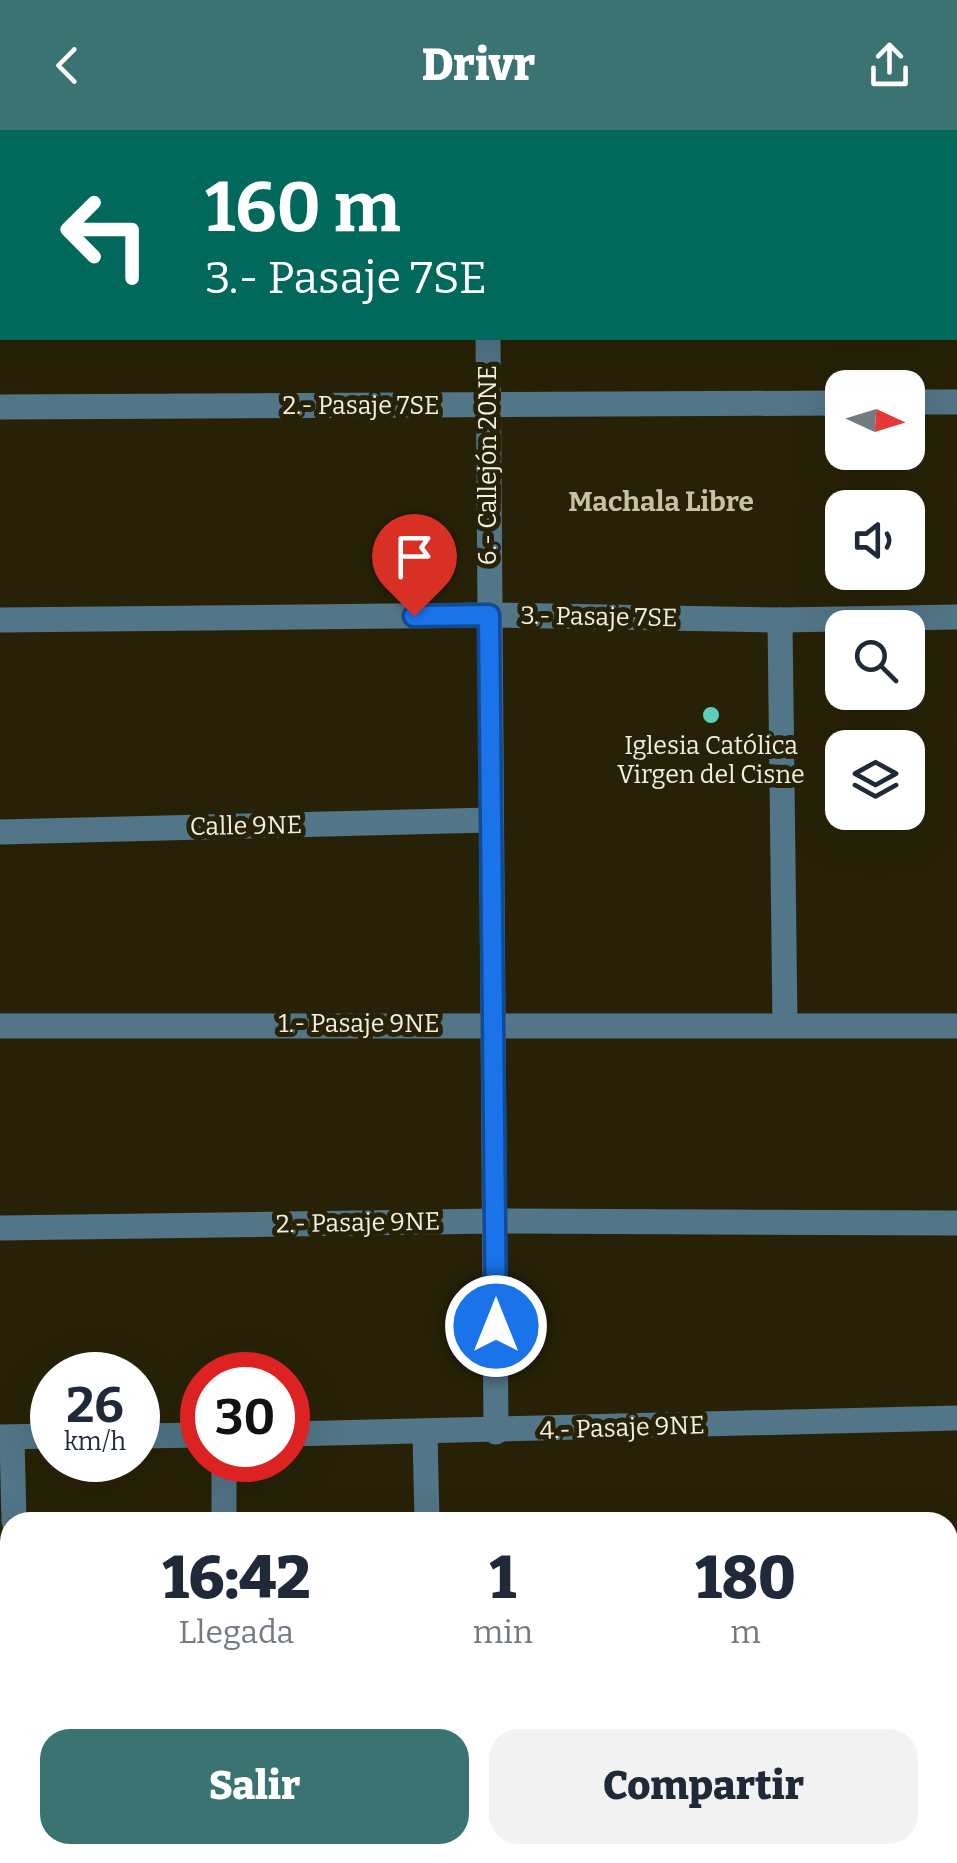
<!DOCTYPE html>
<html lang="es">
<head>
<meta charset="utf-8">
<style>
	:root { --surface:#fff; --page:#f2f2f3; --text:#1f2937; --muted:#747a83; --accent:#3a7372 }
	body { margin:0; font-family:Bitter,serif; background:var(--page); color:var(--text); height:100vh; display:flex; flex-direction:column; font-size:38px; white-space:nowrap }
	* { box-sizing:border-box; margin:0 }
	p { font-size:32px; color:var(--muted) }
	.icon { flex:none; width:55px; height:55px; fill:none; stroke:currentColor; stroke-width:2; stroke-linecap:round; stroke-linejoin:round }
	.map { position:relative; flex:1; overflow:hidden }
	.sheet { position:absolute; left:0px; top:1382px; width:958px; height:352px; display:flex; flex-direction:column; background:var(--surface); border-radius:30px 30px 0 0; box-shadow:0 10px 40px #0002 }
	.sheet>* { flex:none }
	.guide { position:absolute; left:0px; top:0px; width:958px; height:210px; box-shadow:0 10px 40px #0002; background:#00695c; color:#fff; overflow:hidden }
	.needle { width:65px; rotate:94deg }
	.buttons { position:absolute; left:825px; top:240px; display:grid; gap:20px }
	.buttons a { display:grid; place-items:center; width:100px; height:100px; border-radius:20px; background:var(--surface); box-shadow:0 10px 40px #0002; font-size:50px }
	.speed { position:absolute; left:30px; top:1222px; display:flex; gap:20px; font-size:50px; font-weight:700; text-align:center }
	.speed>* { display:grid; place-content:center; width:130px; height:130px; border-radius:50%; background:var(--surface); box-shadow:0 10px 40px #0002; line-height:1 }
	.speed small { font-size:25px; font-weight:400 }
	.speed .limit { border:15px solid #d22; background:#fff; color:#111 }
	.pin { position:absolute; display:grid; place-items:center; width:85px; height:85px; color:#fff; margin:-102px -42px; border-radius:50% 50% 50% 0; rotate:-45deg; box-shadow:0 0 10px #0007 }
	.pin .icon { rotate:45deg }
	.me { position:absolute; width:110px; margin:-55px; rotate:0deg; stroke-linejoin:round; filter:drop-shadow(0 0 8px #0008) }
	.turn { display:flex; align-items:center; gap:35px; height:210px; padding:0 40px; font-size:45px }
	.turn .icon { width:130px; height:130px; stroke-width:2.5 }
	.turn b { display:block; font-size:70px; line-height:85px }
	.eta { display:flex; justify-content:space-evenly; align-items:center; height:170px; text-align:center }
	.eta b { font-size:60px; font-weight:800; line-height:70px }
	.action { display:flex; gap:20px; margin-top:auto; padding:20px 40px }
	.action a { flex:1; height:115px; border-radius:30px; background:var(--accent); color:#fff; font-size:40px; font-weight:800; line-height:115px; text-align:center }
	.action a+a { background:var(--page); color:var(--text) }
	header { display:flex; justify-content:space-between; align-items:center; height:130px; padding:0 40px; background:var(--accent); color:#fff; font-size:45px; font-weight:800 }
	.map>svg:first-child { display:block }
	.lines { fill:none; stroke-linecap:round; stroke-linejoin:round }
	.minor { stroke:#527587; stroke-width:25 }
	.route-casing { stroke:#114b97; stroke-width:25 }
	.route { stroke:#1a73e8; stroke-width:18 }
	.poi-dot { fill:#5cceba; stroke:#272207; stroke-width:4 }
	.labels { text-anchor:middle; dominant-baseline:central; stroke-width:10; stroke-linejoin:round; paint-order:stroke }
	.street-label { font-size:25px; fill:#f1efdf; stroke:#272207 }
	.poi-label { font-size:25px; fill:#f1efdf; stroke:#272207 }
	.neighbourhood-label { font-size:28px; font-weight:bold; fill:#c7c2a3; stroke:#272207 }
</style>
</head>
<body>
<header><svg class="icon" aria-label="back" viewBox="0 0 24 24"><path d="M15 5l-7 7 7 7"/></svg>Drivr<svg class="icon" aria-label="share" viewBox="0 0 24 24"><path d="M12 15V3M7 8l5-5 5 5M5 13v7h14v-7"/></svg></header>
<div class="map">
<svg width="957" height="1733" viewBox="0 0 957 1733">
	<rect width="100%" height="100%" fill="#272207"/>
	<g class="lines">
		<g class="minor">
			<polyline points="490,0 490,2"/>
			<polyline points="90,2 90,0"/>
			<polyline points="292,2 292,0"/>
			<polyline points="0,56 2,56"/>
			<polyline points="955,62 957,62"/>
			<polyline points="488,208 496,1302"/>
			<polyline points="908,272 957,272"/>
			<polyline points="0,277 842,273"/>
			<polyline points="0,490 489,485 780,490 957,487"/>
			<polyline points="780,490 785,895"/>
			<polyline points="0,702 491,690"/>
			<polyline points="0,896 957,896"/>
			<polyline points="0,1098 495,1091 957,1093"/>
			<polyline points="425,1303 427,1392"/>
			<polyline points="288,1304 957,1288"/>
			<polyline points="138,1306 202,1305"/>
			<polyline points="0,1307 52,1306"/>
			<polyline points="12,1307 14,1392"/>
			<polyline points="224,1330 224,1392"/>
			<polyline points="948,1421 957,1417"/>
			<polyline points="948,1540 957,1534"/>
			<polyline points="0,1553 10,1570"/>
			<polyline points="0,1597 10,1592"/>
			<polyline points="97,1725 101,1733"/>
			<polyline points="227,1725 227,1733"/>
			<polyline points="433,1725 433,1733"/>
			<polyline points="762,1725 767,1733"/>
			<polyline points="616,1733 630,1725"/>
		</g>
	</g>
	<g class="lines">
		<g class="route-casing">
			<polyline id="route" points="414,486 489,485 496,1196"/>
		</g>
		<use href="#route" class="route"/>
	</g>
	<circle class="poi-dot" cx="711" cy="585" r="10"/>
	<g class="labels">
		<g class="street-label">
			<text x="361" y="276">2.- Pasaje 7SE</text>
			<text transform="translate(488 335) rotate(-90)">6.- Callejón 20NE</text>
			<text transform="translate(599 487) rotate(1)">3.- Pasaje 7SE</text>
			<text transform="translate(246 696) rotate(-1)">Calle 9NE</text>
			<text x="359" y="894">1.- Pasaje 9NE</text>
			<text transform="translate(358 1093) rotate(-1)">2.- Pasaje 9NE</text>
			<text transform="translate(622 1298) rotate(-2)">4.- Pasaje 9NE</text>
		</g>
		<g class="poi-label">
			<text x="711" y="616">Iglesia Católica<tspan x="711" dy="29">Virgen del Cisne</tspan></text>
		</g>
		<g class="neighbourhood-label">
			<text x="661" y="371">Machala Libre</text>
		</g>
	</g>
</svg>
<div class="buttons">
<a><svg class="needle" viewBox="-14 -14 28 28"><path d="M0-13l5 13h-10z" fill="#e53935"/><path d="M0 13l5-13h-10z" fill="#747a83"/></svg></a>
<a><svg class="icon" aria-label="sound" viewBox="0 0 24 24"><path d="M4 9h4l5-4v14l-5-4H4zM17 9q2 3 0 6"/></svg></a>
<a><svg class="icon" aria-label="search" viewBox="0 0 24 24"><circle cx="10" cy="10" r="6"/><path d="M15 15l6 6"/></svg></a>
<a><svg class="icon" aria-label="layers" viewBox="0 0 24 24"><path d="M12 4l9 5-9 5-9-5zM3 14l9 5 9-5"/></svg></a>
</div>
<div class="speed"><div>26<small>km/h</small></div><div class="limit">30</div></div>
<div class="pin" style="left:414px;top:486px;background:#d93025"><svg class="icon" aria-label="arrive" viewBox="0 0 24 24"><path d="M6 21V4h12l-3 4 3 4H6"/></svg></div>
<svg class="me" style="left:496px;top:1196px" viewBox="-20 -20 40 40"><circle r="17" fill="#1a73e8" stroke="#fff" stroke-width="3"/><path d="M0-11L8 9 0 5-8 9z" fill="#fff"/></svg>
<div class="guide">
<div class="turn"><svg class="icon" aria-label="left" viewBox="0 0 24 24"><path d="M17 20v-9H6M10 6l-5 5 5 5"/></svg><div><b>160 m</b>3.- Pasaje 7SE</div></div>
</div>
<section class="sheet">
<div class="eta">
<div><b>16:42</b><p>Llegada</p></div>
<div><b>1</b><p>min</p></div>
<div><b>180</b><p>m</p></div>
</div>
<div class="action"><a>Salir</a><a>Compartir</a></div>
</section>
</div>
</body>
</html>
